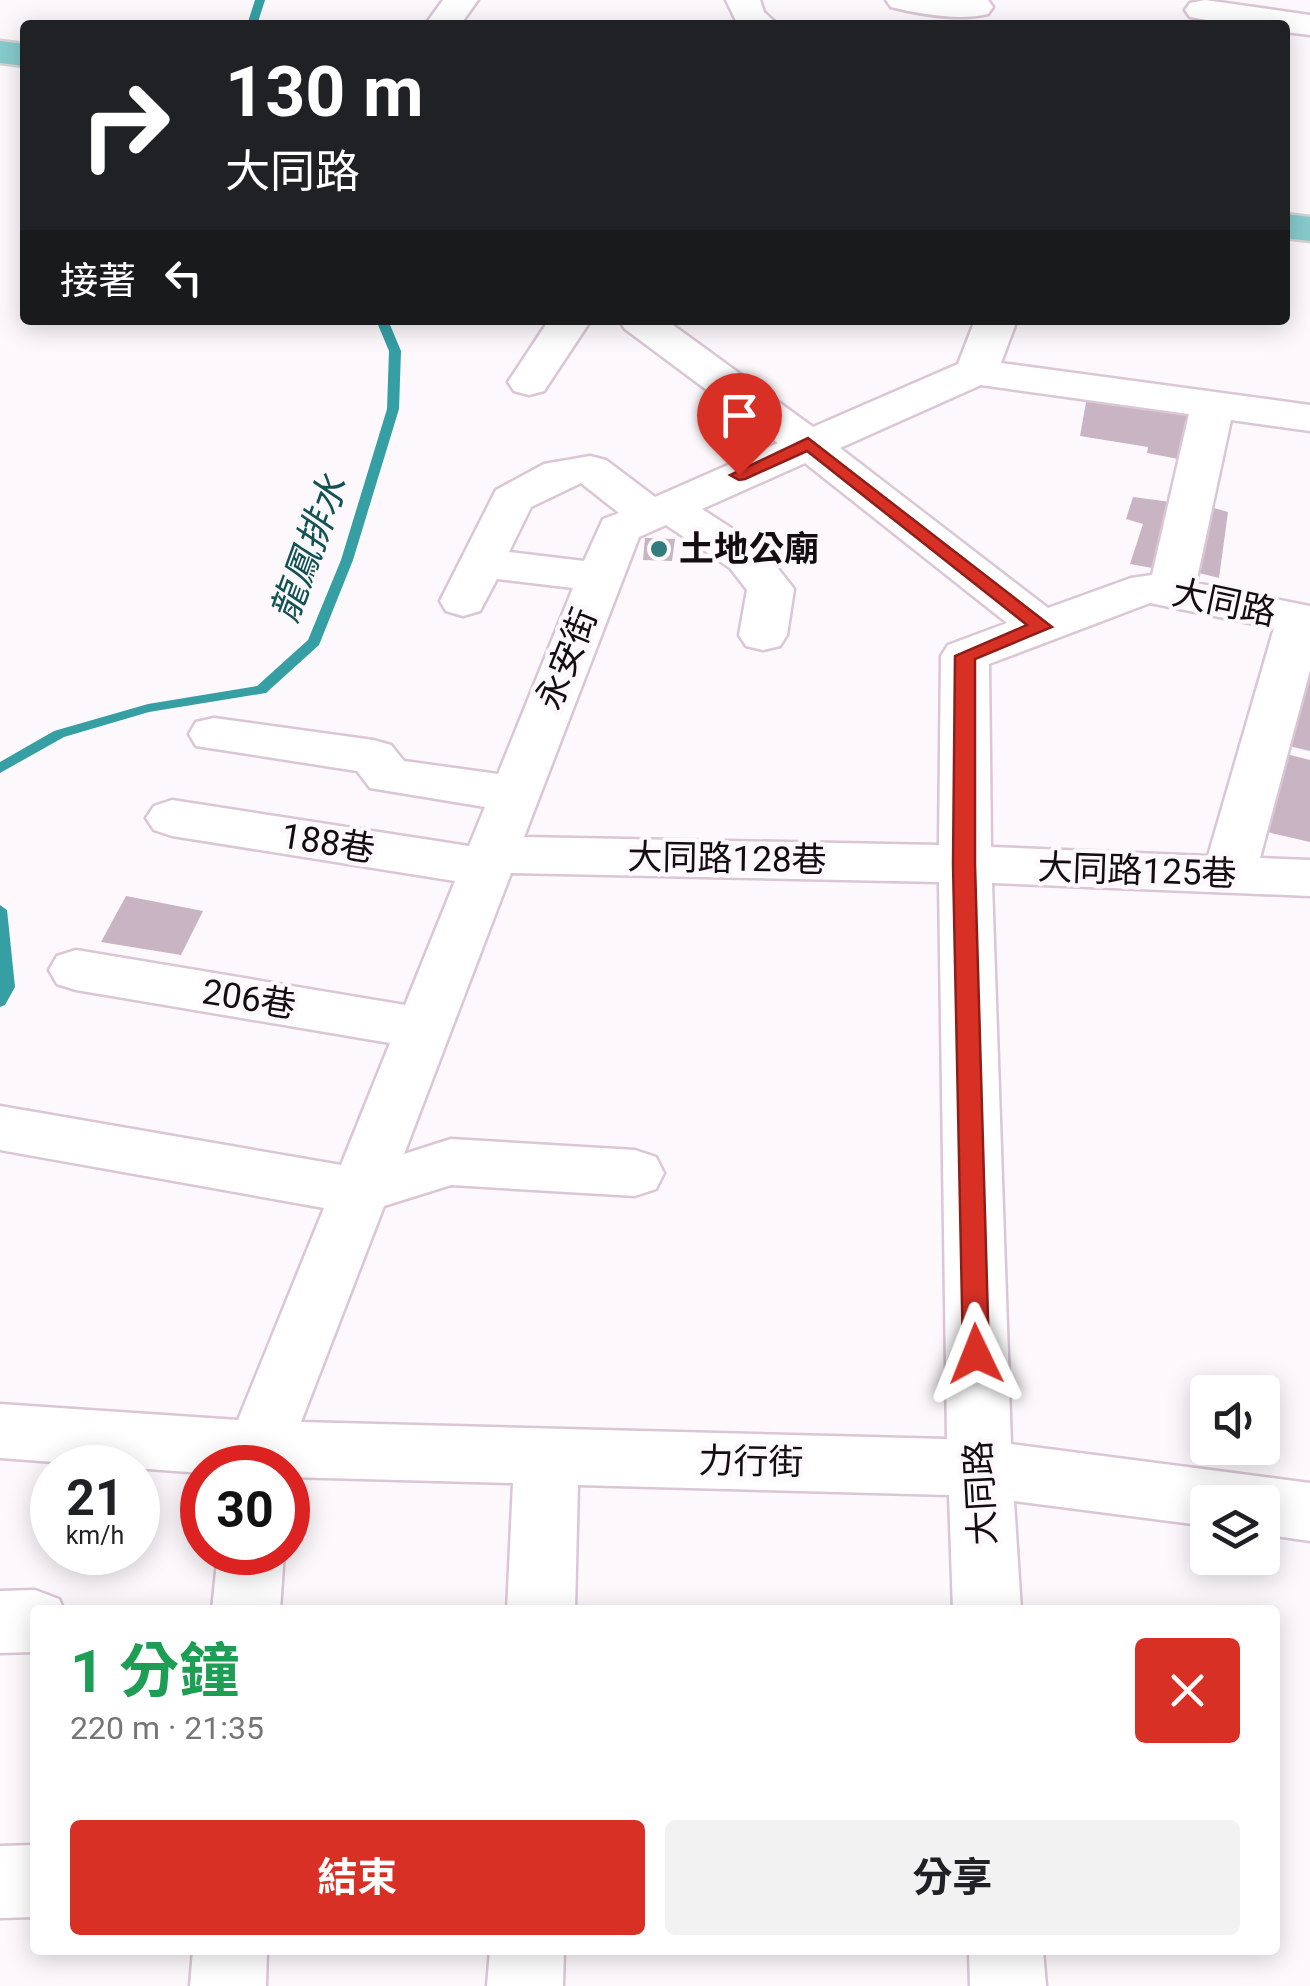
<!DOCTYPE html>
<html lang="zh-TW">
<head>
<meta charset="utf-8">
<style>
	:root { --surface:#fff; --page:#f2f2f2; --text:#202124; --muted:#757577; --accent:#d93025 }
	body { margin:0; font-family:Roboto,"Noto Sans TC",sans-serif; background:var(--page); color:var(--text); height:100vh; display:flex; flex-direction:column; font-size:38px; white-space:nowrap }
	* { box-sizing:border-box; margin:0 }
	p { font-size:32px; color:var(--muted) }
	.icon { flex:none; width:55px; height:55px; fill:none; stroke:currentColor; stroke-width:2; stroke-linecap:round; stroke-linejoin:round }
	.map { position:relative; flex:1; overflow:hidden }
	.drawer { position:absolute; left:30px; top:1605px; width:1250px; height:350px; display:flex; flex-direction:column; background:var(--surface); border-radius:10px; box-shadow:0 5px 25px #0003 }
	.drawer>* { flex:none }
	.hud { position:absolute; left:20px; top:20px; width:1270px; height:305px; border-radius:10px; box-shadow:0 5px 25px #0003; background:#202124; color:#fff; overflow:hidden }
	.tools { position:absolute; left:1190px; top:1375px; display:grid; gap:20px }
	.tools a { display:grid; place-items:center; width:90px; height:90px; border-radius:10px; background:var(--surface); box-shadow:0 5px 25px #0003; font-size:50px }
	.speed { position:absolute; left:30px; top:1445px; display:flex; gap:20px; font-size:50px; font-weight:700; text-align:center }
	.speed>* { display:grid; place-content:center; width:130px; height:130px; border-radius:50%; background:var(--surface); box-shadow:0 5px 25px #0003; line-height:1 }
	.speed small { font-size:25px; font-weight:400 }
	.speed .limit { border:15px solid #d22; background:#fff; color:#111 }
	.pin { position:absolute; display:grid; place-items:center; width:85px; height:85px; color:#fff; margin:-102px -42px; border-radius:50% 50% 50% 0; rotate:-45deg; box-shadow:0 0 10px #0007 }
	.pin .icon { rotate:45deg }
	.me { position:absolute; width:110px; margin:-55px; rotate:358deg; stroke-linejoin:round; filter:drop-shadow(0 0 8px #0008) }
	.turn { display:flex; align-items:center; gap:35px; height:210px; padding:0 40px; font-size:45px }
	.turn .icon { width:130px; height:130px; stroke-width:2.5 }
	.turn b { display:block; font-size:70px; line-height:85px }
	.then { display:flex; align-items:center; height:95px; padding:0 40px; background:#0003; gap:20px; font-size:38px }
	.round { display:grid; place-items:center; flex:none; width:105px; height:105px; border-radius:10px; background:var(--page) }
	.head { display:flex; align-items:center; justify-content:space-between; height:170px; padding:0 40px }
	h1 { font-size:60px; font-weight:700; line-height:75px; color:#1e9e55 }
	.action { display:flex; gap:20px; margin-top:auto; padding:20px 40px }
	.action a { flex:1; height:115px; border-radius:10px; background:var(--accent); color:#fff; font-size:40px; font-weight:700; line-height:115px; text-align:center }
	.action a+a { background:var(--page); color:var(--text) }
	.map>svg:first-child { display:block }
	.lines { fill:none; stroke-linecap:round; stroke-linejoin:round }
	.stream { fill:#359fa4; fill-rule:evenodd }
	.building { fill:#c8b4c2 }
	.minor-casing { stroke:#dbc6d5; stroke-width:5 }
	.major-casing { stroke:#d5d3d4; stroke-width:5 }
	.minor { fill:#fff; fill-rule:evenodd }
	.major { fill:#87cbcd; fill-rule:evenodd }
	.route { fill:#d93025; stroke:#8d1f18; stroke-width:2.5 }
	.poi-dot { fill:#337c7e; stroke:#fcf8fb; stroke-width:4 }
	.labels { text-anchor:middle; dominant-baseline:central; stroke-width:9; stroke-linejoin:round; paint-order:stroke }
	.poi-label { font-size:35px; font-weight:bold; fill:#130d12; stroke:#fcf8fb; text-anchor:start }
	.street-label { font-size:35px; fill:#130d12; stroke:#fcf8fb }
	.water-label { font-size:38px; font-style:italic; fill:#115254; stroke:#fcf8fb }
</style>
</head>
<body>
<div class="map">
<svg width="1310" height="1986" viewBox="0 0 1310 1986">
	<rect width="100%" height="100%" fill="#fcf8fb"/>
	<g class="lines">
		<g class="stream">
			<polygon points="255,0 265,0 257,25 247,25"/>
			<polygon points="376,320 388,320 401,351 399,409 353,560 319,645 266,693 149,712 64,737 0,773 0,762 54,731 148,704 257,686 308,640 341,560 387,409 389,351"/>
			<polygon points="0,905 7,910 15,987 5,1005 0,1007"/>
		</g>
	</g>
	<g class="building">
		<polygon points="1087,397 1200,413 1194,462 1147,453 1148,447 1080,436"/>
		<polygon points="1133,497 1186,504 1169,571 1130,564 1143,524 1126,519"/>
		<polygon points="1207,506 1228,512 1219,578 1187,570"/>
		<polygon points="645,538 675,539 672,561 643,560"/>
		<polygon points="1306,675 1310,676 1310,751 1285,745"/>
		<polygon points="1286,754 1310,760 1310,842 1263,831"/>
		<polygon points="126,896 203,911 181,955 101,942"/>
	</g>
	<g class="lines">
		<g class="minor-casing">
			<g id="minor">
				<polygon points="443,0 478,0 460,25 425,25"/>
				<polygon points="726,0 760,0 764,12 778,25 738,25"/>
				<path d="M 886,0 L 988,0 L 993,7 L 988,14 C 960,21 919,14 891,7 Z"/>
				<polygon points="1205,0 1310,15 1310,35 1285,32 1285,25 1235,25 1190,17 1185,10 1190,3"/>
				<polygon points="549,320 591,320 544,391 529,395 514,391 508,382"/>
				<path d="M 619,320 L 666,320 L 813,427 L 958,364 L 975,320 L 1017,320 L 1001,363 L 1310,405 L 1310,431 L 1231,420 L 1196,583 L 1310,606 L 1310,670 L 1260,858 L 1310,860 L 1310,896 L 992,883 L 1011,1444 L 1310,1483 L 1310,1541 L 1262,1534 L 1262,1502 L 1208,1502 L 1208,1526 L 1014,1501 L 1021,1610 L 953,1610 L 949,1495 L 578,1485 L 575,1610 L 507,1610 L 513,1483 L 288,1477 L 288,1468 L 202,1468 L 202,1473 L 0,1458 L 0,1404 L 238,1420 L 324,1208 L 0,1150 L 0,1106 L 341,1165 L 390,1043 L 76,990 L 57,984 L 49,970 L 57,956 L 76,950 L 405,1005 L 455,881 L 172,836 L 154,830 L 146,818 L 154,806 L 172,800 L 469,846 L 485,807 L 370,788 L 357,771 L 196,746 L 189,734 L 196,722 L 214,718 L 373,740 L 391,745 L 404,761 L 498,774 L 573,588 L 497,579 L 480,611 L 463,616 L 446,611 L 440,601 L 496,490 L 544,464 L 590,456 L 606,460 L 655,497 L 778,443 L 625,329 ZM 981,385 L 1189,414 L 1152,575 L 1131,578 L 1048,608 L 840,448 ZM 805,463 L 1007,623 L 948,645 L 941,656 L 939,845 L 524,837 L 639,537 L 666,525 L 730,568 L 747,590 L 739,635 L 746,646 L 763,650 L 780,646 L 787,635 L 794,589 L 762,548 L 702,509 ZM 581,483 L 619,513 L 603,519 L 584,561 L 509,552 L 531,507 ZM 1150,603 L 1274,628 L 1208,856 L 991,847 L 989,664 ZM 511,873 L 939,882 L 947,1439 L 301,1422 L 384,1206 L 451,1185 L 635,1196 L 656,1189 L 664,1173 L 656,1157 L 635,1150 L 451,1139 L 404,1154 Z"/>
				<polygon points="218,1552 284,1552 280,1610 212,1610"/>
				<polygon points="35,1590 59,1599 64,1610 35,1610 35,1652 0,1653 0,1591"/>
				<polygon points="35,1845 35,1917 0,1918 0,1846"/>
				<polygon points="193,1950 267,1950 266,1986 190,1986"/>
				<polygon points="490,1950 564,1950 563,1986 487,1986"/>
				<polygon points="969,1950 1043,1950 1046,1986 970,1986"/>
			</g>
		</g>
		<g class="major-casing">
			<g id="major">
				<polygon points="0,41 25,44 25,66 0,63"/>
				<polygon points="1285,214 1310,217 1310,241 1285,238"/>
			</g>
		</g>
		<use href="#minor" class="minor"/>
		<use href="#major" class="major"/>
	</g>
	<polygon class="route" points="808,438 1052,627 975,659 975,864 989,1354 985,1362 976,1365 967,1362 963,1354 953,864 955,656 1027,625 807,451 745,479 739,480 730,475"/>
	<circle class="poi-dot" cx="659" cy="549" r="10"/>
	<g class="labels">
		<g class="poi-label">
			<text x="679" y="549">土地公廟</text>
		</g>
		<g class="street-label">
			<text transform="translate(1224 603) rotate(12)">大同路</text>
			<text transform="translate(567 659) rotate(-68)">永安街</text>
			<text transform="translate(328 843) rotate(9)">188巷</text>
			<text transform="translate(727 859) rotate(1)">大同路128巷</text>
			<text transform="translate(1137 871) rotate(2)">大同路125巷</text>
			<text transform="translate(249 999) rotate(9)">206巷</text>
			<text transform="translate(751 1462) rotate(1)">力行街</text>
			<text transform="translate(981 1493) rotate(-93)">大同路</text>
		</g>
		<g class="water-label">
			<text transform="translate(309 549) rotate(-70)">龍鳳排水</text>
		</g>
	</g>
</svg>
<div class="tools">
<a><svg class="icon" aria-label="sound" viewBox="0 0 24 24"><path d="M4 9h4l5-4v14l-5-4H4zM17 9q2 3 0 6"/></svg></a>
<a><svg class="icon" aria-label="layers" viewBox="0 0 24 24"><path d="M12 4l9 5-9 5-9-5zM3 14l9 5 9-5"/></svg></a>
</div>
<div class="speed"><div>21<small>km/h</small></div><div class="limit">30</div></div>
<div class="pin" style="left:739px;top:475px;background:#d93025"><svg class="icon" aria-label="arrive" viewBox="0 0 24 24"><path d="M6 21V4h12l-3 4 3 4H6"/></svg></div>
<svg class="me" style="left:976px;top:1354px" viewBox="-20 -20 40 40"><path d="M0-17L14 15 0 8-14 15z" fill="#d93025" stroke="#fff" stroke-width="4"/></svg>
<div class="hud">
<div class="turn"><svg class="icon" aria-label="right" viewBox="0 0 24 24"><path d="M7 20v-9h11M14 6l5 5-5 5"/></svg><div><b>130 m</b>大同路</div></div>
<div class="then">接著<svg class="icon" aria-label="left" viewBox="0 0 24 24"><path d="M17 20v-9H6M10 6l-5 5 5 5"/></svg></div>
</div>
<section class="drawer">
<div class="head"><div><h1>1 分鐘</h1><p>220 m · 21:35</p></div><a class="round" style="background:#d93025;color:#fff"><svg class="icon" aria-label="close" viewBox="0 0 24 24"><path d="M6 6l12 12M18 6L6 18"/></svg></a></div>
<div class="action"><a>結束</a><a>分享</a></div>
</section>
</div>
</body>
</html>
